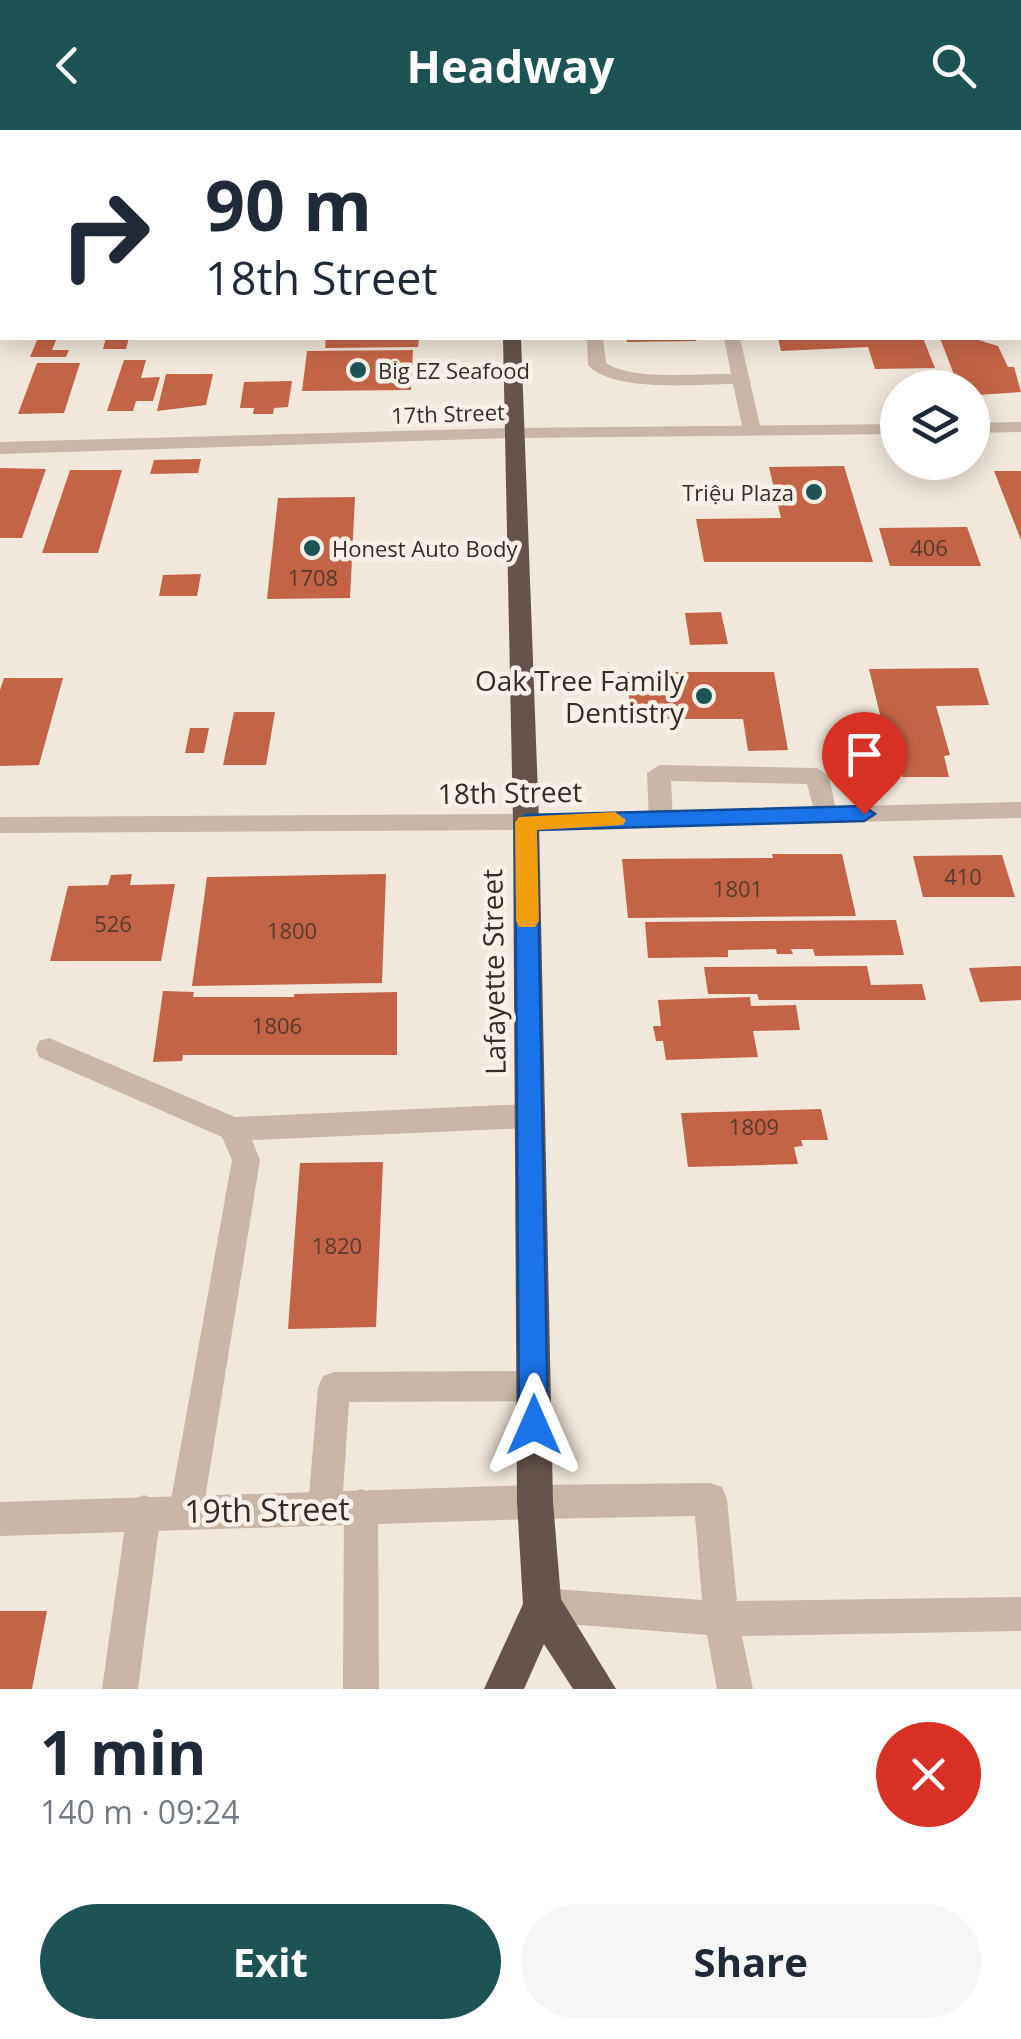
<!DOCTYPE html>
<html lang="en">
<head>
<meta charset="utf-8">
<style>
	:root { --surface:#fff; --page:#f6f6f7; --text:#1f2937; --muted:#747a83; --accent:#1e5356 }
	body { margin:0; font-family:"Open Sans",sans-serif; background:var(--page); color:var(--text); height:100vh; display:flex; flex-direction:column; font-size:38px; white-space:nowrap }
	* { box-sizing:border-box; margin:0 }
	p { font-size:32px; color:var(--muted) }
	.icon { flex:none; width:55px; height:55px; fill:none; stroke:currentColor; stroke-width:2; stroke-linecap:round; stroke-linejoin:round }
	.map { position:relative; height:1559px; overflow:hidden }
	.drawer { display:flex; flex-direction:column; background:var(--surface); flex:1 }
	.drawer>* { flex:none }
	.guide { position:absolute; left:0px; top:0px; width:1022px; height:210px; box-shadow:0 5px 25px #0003; background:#fff; color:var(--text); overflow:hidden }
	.controls { position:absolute; left:880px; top:240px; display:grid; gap:20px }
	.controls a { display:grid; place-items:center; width:110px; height:110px; border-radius:50%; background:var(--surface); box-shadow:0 5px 25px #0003; font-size:50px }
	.pin { position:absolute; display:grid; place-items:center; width:85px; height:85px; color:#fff; margin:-102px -42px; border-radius:50% 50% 50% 0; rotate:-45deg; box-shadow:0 0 10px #0007 }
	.pin .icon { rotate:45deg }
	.me { position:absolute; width:110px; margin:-55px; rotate:0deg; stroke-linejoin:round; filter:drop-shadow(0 0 8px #0008) }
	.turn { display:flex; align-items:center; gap:35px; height:210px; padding:0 40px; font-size:45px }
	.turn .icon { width:130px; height:130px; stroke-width:2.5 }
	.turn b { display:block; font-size:70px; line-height:85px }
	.round { display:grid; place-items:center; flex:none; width:105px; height:105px; border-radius:52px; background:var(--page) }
	.head { display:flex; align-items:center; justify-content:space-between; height:170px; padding:0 40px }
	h1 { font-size:60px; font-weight:700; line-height:75px }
	.button { display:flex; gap:20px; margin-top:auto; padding:20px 40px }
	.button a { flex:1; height:115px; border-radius:60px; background:var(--accent); color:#fff; font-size:40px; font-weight:700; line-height:115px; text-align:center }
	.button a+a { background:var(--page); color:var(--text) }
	header { display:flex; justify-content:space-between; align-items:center; height:130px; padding:0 40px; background:var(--accent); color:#fff; font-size:45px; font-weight:700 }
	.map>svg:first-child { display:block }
	.building { fill:#c46446 }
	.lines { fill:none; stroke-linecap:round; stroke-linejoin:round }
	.service { fill:#c9b6a7; fill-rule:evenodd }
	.minor { fill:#c9b6a7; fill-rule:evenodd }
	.trunk { fill:#66544c; fill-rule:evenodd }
	.route { fill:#1a73e8; stroke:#114b97; stroke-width:2.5 }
	.slow { fill:#f59e0b }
	.poi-dot { fill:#1e5356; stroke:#f9f1e7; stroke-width:4 }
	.labels { text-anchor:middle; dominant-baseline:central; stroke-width:9; stroke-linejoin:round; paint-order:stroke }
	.far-poi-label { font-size:22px; fill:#352c27; stroke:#f9f1e7; text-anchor:start }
	.far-street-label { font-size:22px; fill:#352c27; stroke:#f9f1e7 }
	.number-label { font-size:22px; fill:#593a2f }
	.poi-label { font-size:28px; fill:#352c27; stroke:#f9f1e7; text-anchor:end }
	.street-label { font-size:28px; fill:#352c27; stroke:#f9f1e7 }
	.near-street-label { font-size:32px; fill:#352c27; stroke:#f9f1e7 }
</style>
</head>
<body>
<header><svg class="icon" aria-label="back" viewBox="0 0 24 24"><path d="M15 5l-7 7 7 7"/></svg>Headway<svg class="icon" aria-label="search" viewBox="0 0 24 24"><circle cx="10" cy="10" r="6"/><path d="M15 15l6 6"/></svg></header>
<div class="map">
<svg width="1021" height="1559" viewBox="0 0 1021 1559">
	<rect width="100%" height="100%" fill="#f1e7db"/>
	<g class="building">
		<polygon points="38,208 57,208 52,220 69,220 66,227 30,227"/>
		<polygon points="106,208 129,208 126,219 103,219"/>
		<polygon points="326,208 419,208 418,217 325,218"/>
		<polygon points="627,208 696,208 696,211 627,212"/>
		<polygon points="778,208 923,208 935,238 875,239 868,217 781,221"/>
		<polygon points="940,208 972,208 998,216 1008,237 1014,237 1021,262 977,265 972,258 959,258"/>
		<polygon points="413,220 411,260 302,261 307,221"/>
		<polygon points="124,230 146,230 141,248 160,247 153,271 136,271 133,281 107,281"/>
		<polygon points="37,233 80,233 64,283 18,284"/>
		<polygon points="166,244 213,244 206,275 157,281"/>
		<polygon points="292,251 288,277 274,278 273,284 253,284 254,278 240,278 244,252"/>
		<polygon points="201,329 198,343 150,344 154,330"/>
		<polygon points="844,336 873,432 704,432 696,389 781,388 769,337"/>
		<polygon points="0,338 46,339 22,408 0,408"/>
		<polygon points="70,340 122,340 98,423 42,423"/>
		<polygon points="994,341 1021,341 1021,410"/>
		<polygon points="355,367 350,468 267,469 278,368"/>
		<polygon points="967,397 981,436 890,436 879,398"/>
		<polygon points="201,444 197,466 159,466 163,445"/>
		<polygon points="721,482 728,514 690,515 685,483"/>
		<polygon points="978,538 989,575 936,576 950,625 944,626 949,647 902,647 898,626 890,626 869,539"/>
		<polygon points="627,542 774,542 788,620 748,621 743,589 631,589"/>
		<polygon points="4,548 63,548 39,635 0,636 0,560"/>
		<polygon points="234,582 275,582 266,635 223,635"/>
		<polygon points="190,598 209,598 204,623 185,623"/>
		<polygon points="772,724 842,724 856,786 628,788 622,729 773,728"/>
		<polygon points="1002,725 1015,767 923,767 913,726"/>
		<polygon points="132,744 130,755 175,754 161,831 50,831 68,756 108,755 111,745"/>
		<polygon points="386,744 382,853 192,856 207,747"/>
		<polygon points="896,790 904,825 815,826 813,819 791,819 793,824 777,824 776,819 728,820 728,827 648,828 645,792"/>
		<polygon points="867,836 871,855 922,854 926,870 759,870 757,864 708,864 704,837"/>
		<polygon points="1021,836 1021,870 980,872 969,838"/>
		<polygon points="163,861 194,862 193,867 294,867 294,864 397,862 397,925 183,925 182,931 153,932"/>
		<polygon points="750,867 751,876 796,875 800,900 753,901 758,927 666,930 663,911 656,911 653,896 661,896 658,870"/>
		<polygon points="821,979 828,1010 801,1010 803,1016 794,1017 798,1034 688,1037 681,983"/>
		<polygon points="383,1032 376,1197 288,1199 300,1033"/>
		<polygon points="0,1481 47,1481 32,1559 0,1559"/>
	</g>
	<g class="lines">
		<g class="service">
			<rect x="392" y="0" width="14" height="2"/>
			<polygon points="559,0 573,0 574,2 560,2"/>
			<path d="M 587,208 L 603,208 L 606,233 C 632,251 698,243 731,244 L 724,208 L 740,208 L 761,300 L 752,305 L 743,300 L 733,254 C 697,254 613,263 588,235 Z"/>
			<polygon points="659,635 817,638 829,646 837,685 833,691 817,691 807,654 671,651 673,689 661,697 649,689 647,643"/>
			<polygon points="49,908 235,987 529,974 539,978 543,986 539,994 529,998 252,1010 260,1030 203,1381 198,1393 186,1398 174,1393 169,1381 232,1030 222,1007 39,927 36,919 39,911"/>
			<polygon points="533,1241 544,1245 549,1256 544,1267 533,1271 349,1272 342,1377 337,1389 325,1394 313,1389 308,1377 318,1257 323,1246 334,1242"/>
			<polygon points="710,1353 722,1357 727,1369 737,1471 1021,1467 1021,1501 742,1506 753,1559 717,1559 707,1505 542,1492 530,1487 525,1475 530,1463 542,1458 702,1470 695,1386 535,1389 523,1384 518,1372 523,1360 535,1355"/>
			<polygon points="361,1359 373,1364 378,1376 379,1559 343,1559 344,1376 349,1364"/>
			<polygon points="144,1365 156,1370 161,1382 138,1559 102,1559 127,1382 132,1370"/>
		</g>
		<g class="minor">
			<polygon points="1021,292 1021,302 972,303 972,293"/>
			<polygon points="898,294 898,304 513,308 0,324 0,312 513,298"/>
			<polygon points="1021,672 1021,688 526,700 0,703 0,687 526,684"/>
			<polygon points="535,1355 547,1360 552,1372 547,1384 535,1389 0,1406 0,1372"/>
		</g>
		<g class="trunk">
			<polygon points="502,0 518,0 518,2 503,2"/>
			<polygon points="503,208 521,208 539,692 553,1372 561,1469 616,1559 573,1559 544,1514 524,1559 484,1559 523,1474 517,1372 513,692"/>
		</g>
	</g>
	<polygon class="route" points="864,676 875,684 864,691 537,700 548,1295 544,1305 534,1309 523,1305 519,1295 515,692 526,685"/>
	<polygon class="slow" points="615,682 626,690 623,695 537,700 539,791 535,797 519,797 516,791 515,692 519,687"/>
	<g class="poi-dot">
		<circle cx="358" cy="240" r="10"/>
		<circle cx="814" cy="362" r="10"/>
		<circle cx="312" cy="418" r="10"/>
		<circle cx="704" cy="566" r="10"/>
	</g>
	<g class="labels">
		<g class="far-poi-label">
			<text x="378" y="240">Big EZ Seafood</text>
			<text x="794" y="362" text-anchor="end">Triệu Plaza</text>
			<text x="332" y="418">Honest Auto Body</text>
		</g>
		<g class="far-street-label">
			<text transform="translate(448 283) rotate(-2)">17th Street</text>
		</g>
		<g class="number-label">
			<text x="929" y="417">406</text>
			<text x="313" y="447">1708</text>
			<text x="963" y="746">410</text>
			<text x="738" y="758">1801</text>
			<text x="113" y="793">526</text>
			<text x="292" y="800">1800</text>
			<text x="277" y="895">1806</text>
			<text x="754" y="996">1809</text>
			<text x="337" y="1115">1820</text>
		</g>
		<g class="poi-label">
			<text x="684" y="550">Oak Tree Family<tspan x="684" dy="32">Dentistry</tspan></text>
		</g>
		<g class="street-label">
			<text transform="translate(510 662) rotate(-1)">18th Street</text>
			<text transform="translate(493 842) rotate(-91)">Lafayette Street</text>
		</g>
		<g class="near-street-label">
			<text transform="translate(267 1379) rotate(-1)">19th Street</text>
		</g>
	</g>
</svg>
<div class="controls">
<a><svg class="icon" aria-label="layers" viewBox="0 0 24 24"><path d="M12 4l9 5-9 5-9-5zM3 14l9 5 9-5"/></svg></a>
</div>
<div class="pin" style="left:864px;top:684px;background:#d93025"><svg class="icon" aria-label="arrive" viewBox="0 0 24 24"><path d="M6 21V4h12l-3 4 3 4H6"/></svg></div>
<svg class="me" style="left:534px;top:1295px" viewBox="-20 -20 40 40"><path d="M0-17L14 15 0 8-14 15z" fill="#1a73e8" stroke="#fff" stroke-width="4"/></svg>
<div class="guide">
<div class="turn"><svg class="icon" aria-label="right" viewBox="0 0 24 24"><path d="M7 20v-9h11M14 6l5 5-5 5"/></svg><div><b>90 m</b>18th Street</div></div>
</div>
</div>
<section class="drawer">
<div class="head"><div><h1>1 min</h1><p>140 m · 09:24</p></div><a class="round" style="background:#d93025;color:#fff"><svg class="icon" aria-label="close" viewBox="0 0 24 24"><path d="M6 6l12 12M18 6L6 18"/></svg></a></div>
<div class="button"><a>Exit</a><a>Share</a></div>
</section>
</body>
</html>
